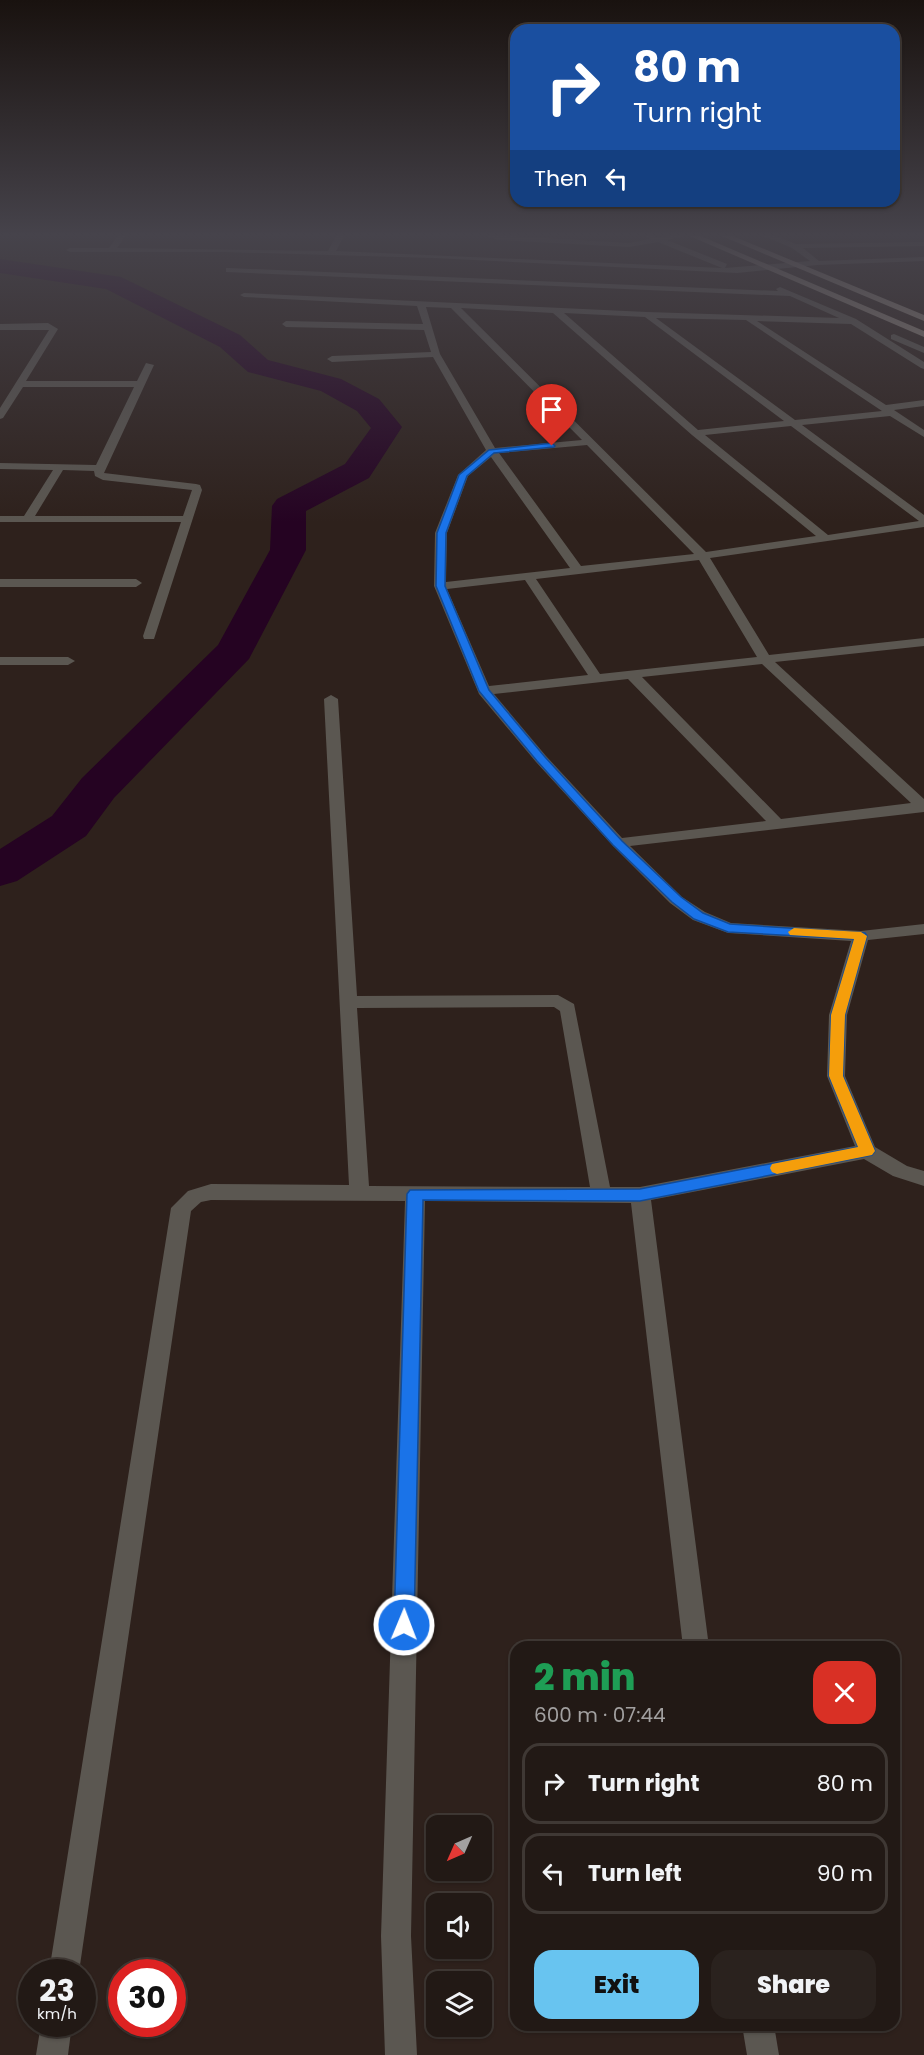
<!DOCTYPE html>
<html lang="en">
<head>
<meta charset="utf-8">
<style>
	:root { --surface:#221915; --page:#2a221e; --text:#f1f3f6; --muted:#a2a0a0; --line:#3f3834; --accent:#68c4f0 }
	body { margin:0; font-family:Poppins,sans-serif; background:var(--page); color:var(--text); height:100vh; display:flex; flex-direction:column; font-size:22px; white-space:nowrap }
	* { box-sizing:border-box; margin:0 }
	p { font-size:20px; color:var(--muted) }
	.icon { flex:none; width:33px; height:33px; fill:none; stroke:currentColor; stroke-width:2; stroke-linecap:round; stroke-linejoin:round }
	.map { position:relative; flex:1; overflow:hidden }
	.side { position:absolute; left:510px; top:1641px; width:390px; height:390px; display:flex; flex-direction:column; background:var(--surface); border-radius:18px; box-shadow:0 2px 4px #0004,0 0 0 2px var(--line) }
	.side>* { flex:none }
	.banner { position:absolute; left:510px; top:24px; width:390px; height:183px; border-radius:18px; box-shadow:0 2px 4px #0004,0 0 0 2px var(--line); background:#1a4fa0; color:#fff; overflow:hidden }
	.needle { width:39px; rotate:225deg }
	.buttons { position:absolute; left:426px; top:1815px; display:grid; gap:12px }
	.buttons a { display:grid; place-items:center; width:66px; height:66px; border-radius:12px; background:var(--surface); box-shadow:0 2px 4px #0004,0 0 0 2px var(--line); font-size:30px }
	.speed { position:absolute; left:18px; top:1959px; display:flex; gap:12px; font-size:30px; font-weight:700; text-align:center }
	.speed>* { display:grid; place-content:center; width:78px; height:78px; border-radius:50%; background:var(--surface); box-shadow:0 2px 4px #0004,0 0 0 2px var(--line); line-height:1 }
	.speed small { font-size:15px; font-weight:400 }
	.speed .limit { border:9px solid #d22; background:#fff; color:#111 }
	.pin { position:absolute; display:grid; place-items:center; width:51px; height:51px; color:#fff; margin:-62px -26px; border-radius:50% 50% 50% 0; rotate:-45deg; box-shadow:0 0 6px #0007 }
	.pin .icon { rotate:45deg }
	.me { position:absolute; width:66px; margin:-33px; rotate:1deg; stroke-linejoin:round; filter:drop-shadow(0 0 4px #0008) }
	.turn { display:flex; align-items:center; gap:21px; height:126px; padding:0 24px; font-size:27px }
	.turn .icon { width:78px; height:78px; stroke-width:2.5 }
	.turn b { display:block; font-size:42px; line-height:51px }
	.then { display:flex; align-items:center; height:57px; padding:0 24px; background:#0003; gap:12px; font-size:22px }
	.round { display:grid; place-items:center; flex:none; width:63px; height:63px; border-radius:18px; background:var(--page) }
	.headline { display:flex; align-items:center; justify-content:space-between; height:102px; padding:0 24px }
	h1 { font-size:36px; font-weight:800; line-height:45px; color:#1e9e55 }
	.action { display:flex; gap:12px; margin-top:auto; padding:12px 24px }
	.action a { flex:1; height:69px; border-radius:18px; background:var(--accent); color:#111; font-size:24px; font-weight:800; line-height:69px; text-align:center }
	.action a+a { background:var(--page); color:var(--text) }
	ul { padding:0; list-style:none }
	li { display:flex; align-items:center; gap:18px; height:81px; margin:0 12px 9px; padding:0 12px; border:3px solid var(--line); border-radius:18px }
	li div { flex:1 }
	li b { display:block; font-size:22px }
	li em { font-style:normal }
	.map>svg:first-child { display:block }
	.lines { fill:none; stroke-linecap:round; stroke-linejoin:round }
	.river { fill:#250322; fill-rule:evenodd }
	.minor { fill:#5b5751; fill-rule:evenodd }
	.major { fill:#92887e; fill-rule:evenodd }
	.route { fill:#1a73e8; stroke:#114b97; stroke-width:1.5 }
	.slow { fill:#f59e0b }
</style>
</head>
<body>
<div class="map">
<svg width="924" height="2055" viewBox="0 0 924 2055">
	<rect width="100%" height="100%" fill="#2e211c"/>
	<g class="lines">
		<polygon class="river" points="0,259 121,277 240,335 268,360 341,379 379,399 402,427 369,478 306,511 306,550 249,659 114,798 86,836 17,881 0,886 0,849 52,816 82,778 218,645 270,550 272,506 277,499 345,464 371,428 357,411 321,391 248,372 220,347 106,289 0,273"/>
		<g class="minor">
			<polygon points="119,234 127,234 117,248 328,251 337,234 345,234 336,251 722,268 658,242 629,247 499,240 480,234 629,243 650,239 641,234 659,237 692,234 667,240 727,264 725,268 810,261 792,248 759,234 771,234 796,244 924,242 924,246 803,248 819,261 924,257 924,261 817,265 737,273 434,258 224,252 70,252 66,250 70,248 109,248"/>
			<path d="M 229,268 L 778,291 L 776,289 L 780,287 L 856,319 L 924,362 L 924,369 L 921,368 L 851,324 L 757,321 L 886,405 L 924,400 L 924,406 L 894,410 L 924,430 L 924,437 L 890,416 L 802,425 L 924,515 L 924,527 L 710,558 L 769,655 L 924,638 L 924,646 L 775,662 L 924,799 L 924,812 L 630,846 L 682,897 L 705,912 L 731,923 L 861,931 L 924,924 L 924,934 L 868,940 L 847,1015 L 845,1076 L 875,1147 L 907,1166 L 924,1171 L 924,1186 L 893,1176 L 864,1159 L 651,1200 L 709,1647 L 683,1647 L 631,1203 L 425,1201 L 411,1936 L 417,2055 L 385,2055 L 381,1936 L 405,1201 L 211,1200 L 201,1202 L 191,1211 L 79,1972 L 49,1972 L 171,1208 L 188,1191 L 211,1184 L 349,1185 L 324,699 L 331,695 L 338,699 L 357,996 L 558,995 L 574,1004 L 610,1187 L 640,1187 L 855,1146 L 827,1076 L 829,1015 L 851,941 L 728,933 L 693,920 L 670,903 L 613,846 L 536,762 L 479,694 L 434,586 L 435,533 L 458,475 L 486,450 L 433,357 L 332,362 L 327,359 L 332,356 L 431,352 L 424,330 L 286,327 L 282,324 L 286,321 L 423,324 L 417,306 L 244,297 L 240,295 L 244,293 L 647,312 L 839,318 L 790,296 L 226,272 L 226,268 ZM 426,307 L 451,308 L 582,440 L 495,448 L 440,354 ZM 461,308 L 553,313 L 692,435 L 816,536 L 706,552 ZM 564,313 L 645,317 L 784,421 L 698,430 ZM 656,318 L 746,320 L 882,411 L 795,420 ZM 791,426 L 919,521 L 828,535 L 705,435 ZM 587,445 L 694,554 L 581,566 L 499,453 ZM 491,457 L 570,568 L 446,582 L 447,533 L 468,476 ZM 699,560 L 757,657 L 600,674 L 536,579 ZM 525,580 L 588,675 L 489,686 L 447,589 ZM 762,664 L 911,803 L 781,819 L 642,677 ZM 628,679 L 766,821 L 622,838 L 546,756 L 494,694 ZM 554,1007 L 560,1011 L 590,1187 L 369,1186 L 357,1008 Z"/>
			<path d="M 48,323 L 58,329 L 26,381 L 137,381 L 146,363 L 154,365 L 104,473 L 196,484 L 200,485 L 202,490 L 154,639 L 144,639 L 143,636 L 181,522 L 0,522 L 0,516 L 24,516 L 53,470 L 0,469 L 0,463 L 96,465 L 134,387 L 23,387 L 3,418 L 0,419 L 0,408 L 49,330 L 0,330 L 0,324 ZM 63,470 L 94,471 L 95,476 L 103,480 L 192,490 L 183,516 L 35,516 Z"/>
			<polygon points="894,334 924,347 924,353 891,339 891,335"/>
			<polygon points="0,579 136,579 142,583 136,587 0,587"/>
			<polygon points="0,657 68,657 75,661 68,665 0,665"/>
			<polygon points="41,2024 72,2024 68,2055 36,2055"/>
			<polygon points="742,2025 774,2025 779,2055 747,2055"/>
		</g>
		<g class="major">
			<polygon points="685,234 696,234 924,331 924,337"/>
			<polygon points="717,234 728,234 924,315 924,321"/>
		</g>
	</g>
	<linearGradient id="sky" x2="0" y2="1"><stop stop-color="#19120f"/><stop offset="0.45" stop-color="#46434b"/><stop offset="1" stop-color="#46434b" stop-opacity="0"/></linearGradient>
	<rect width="924" height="522" fill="url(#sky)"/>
	<polygon class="route" points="552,443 555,446 554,447 494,453 467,476 446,533 445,586 489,690 545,757 622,841 681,897 703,913 730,924 865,933 867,936 845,1015 843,1076 875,1151 872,1155 867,1156 640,1201 423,1200 414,1625 411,1632 404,1634 397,1632 394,1625 407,1194 410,1190 640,1189 858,1147 829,1076 831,1015 854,939 728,932 694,919 672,902 613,845 537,761 479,691 436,586 437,533 459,475 489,450"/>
	<polygon class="slow" points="794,928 861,932 867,936 845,1015 843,1076 875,1151 872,1155 777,1174 772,1172 770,1168 772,1164 858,1147 829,1076 831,1015 854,939 790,935 788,932"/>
</svg>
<div class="buttons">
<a><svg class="needle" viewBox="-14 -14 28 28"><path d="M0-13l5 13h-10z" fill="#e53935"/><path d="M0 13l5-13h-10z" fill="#a2a0a0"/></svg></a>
<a><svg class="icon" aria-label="sound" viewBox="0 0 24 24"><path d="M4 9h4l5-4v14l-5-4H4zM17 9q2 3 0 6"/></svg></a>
<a><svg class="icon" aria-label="layers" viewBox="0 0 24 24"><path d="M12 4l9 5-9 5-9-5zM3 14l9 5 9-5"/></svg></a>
</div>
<div class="speed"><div>23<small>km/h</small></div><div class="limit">30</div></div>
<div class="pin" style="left:552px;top:446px;background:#d93025"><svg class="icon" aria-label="arrive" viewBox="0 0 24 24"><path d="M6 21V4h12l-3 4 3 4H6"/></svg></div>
<svg class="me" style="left:404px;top:1625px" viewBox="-20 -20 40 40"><circle r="17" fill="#1a73e8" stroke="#fff" stroke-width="3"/><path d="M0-11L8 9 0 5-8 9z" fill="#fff"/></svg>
<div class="banner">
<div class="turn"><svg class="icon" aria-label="right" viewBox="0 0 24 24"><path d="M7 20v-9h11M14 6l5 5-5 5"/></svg><div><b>80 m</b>Turn right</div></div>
<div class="then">Then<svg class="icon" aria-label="left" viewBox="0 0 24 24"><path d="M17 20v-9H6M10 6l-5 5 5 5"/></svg></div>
</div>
<section class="side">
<div class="headline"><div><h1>2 min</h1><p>600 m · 07:44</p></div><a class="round" style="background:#d93025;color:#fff"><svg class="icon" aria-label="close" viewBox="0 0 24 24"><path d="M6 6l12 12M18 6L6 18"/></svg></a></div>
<ul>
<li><svg class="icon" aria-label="right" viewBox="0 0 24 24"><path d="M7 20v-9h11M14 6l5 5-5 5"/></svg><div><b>Turn right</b></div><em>80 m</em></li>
<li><svg class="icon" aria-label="left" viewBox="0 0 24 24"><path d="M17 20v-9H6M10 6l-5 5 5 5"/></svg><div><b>Turn left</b></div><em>90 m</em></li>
</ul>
<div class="action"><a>Exit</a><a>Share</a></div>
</section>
</div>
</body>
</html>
